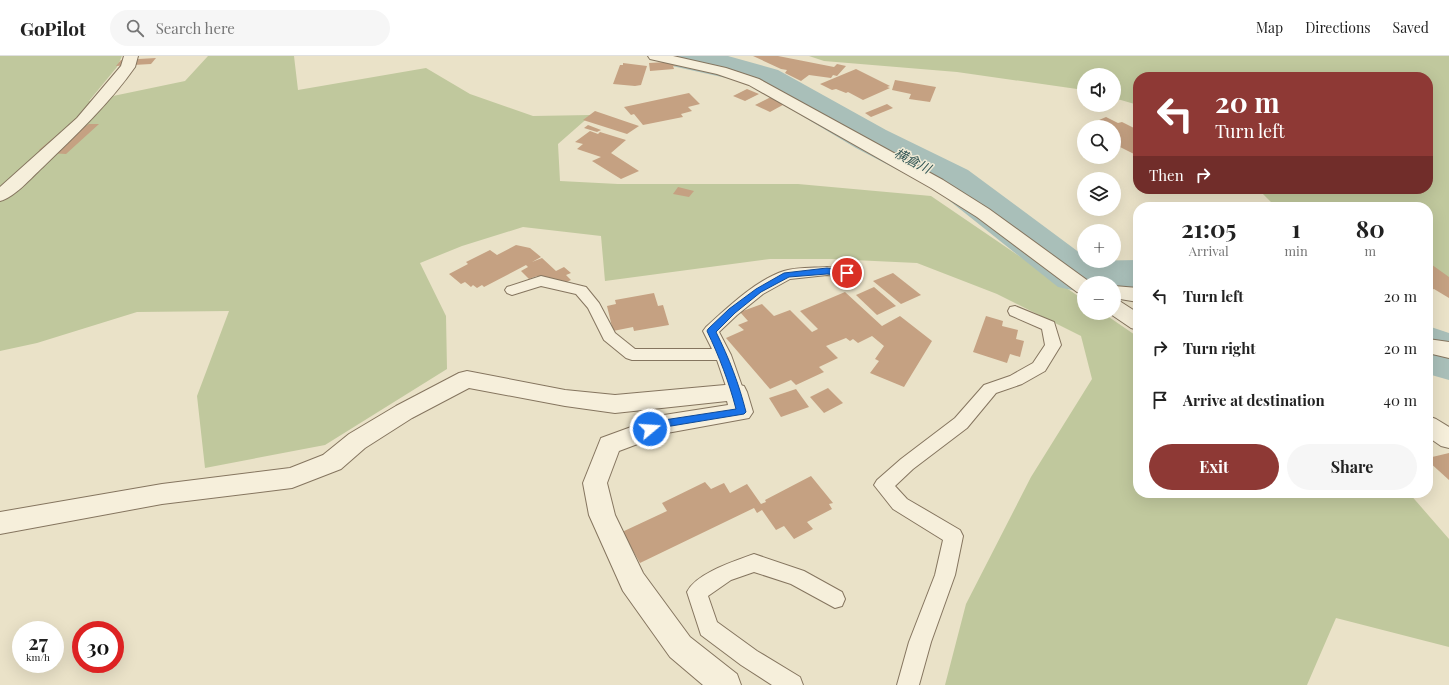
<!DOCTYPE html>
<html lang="en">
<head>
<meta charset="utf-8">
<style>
	:root { --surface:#fff; --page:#f6f6f6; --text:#222; --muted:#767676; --line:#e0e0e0; --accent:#8e3935 }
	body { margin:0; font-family:"Playfair Display","Noto Sans JP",serif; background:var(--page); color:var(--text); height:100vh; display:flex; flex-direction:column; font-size:15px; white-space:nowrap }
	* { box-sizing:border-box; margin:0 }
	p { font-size:13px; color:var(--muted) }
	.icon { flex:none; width:22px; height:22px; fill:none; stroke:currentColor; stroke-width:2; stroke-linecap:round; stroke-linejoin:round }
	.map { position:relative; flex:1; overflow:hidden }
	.drawer { position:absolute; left:1133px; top:146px; width:300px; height:296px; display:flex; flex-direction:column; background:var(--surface); border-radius:16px; box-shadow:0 4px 16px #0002 }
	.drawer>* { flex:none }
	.banner { position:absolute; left:1133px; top:16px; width:300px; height:122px; border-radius:16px; box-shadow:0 4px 16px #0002; background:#8e3935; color:#fff; overflow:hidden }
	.tools { position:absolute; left:1077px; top:12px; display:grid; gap:8px }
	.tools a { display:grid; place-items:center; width:44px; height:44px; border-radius:50%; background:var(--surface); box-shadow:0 4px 16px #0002; font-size:20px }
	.speed { position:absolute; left:12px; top:565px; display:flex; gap:8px; font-size:20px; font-weight:700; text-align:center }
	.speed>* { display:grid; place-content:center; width:52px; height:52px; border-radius:50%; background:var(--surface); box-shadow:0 4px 16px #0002; line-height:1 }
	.speed small { font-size:10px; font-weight:400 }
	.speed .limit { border:6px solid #d22; background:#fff; color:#111 }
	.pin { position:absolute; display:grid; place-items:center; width:34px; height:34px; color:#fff; margin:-17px; border:2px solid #fff; border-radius:50%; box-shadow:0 1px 4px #0007 }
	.me { position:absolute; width:44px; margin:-22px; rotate:72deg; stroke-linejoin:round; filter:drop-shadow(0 0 3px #0008) }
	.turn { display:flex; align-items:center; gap:14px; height:84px; padding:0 16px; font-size:18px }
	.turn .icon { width:52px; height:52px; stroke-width:2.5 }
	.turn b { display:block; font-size:28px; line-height:34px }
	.then { display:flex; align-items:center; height:38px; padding:0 16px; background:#0003; gap:8px; font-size:15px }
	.eta { display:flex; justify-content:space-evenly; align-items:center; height:68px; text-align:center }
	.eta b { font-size:24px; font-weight:700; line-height:28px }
	.button { display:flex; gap:8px; margin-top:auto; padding:8px 16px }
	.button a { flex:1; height:46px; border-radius:24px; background:var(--accent); color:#fff; font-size:16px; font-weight:700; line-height:46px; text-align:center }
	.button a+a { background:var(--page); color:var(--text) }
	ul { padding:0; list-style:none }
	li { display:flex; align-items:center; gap:12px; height:52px; padding:0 16px }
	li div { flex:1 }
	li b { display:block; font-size:15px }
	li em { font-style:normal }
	header { display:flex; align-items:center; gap:24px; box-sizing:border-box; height:56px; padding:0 20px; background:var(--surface); border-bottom:1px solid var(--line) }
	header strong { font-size:19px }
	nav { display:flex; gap:22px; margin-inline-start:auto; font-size:14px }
	.search { width:280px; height:36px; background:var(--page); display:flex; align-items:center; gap:10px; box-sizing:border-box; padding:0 14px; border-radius:22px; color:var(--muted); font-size:15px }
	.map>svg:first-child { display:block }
	.green { fill:#c0c89d }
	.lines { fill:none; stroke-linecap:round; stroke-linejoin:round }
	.river { fill:#a9bfb9; fill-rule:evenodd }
	.building { fill:#c5a182 }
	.service-casing { stroke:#85755f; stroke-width:2 }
	.minor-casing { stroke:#85755f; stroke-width:2 }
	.service { fill:#f6efdb; fill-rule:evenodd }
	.minor { fill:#f6efdb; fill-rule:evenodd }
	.route { fill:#1a73e8; stroke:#114b97 }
	.labels { text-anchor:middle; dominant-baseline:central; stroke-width:3; stroke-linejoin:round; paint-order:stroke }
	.far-water-label { font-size:13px; font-style:italic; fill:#325554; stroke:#f2ecd7 }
</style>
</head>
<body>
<header>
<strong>GoPilot</strong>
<div class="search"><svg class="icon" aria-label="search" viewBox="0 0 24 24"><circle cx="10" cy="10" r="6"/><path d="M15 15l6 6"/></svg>Search here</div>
<nav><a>Map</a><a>Directions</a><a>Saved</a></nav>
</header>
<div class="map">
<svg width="1449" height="629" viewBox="0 0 1449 629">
	<rect width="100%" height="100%" fill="#eae2c8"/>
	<g class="green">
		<polygon points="0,0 122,0 117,11 89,45 185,25 208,0 294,0 298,34 426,12 470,38 533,60 591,59 558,88 560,125 618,128 798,128 931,140 1084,244 1084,257 1103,257 1138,281 1138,437 1409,437 1449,483 1449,591 1336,562 1307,629 945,629 966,548 1031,421 1092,323 1081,280 997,238 917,207 832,203 770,203 605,225 601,180 523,171 462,190 420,207 446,260 447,313 325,389 205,412 197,340 229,255 137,256 37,287 0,295"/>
		<polygon points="809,0 1449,0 1449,222 1428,214 1428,151 1276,151 1258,133 1428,133 1428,21 1138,21 1138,49 1114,42 1114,19 1084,19 1084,34 957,16 824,5"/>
	</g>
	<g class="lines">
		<g class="river">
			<polygon points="658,0 728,0 778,14 886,74 968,114 1084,200 1084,205 1138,204 1138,236 1114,236 1114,227 1084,227 1084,236 1076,235 1058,231 936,134 856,92 752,30 731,23 663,8"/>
			<polygon points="1428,270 1449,277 1449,324 1428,318"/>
		</g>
	</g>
	<g class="building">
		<polygon points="753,0 778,0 834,11 837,8 846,10 837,20 833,19 831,22 809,19 801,25 785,17 787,14 781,13"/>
		<polygon points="156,2 151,8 116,10 121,4"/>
		<polygon points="684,5 685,7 673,10 674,13 650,15 649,7"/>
		<polygon points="623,7 647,10 641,29 635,30 613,28 620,9 623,9"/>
		<polygon points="856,13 890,30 887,31 890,32 863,44 848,36 846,37 836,33 832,34 820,28"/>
		<polygon points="895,24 936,31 930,46 909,43 911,38 892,34"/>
		<polygon points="747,33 759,38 745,45 733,40"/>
		<polygon points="689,37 700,48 688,51 692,55 681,58 683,61 643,69 634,58 631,59 624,51"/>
		<polygon points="775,39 790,45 770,56 755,49"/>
		<polygon points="887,48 893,52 871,61 865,57"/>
		<polygon points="595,55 639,70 627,78 583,64"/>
		<polygon points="1106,61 1118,67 1122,66 1138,74 1138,100 1114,88 1114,71 1083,71"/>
		<polygon points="89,68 99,68 66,98 50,97 82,70 86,70"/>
		<polygon points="69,69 77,69 49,94 39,94"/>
		<polygon points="588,69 601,74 597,76 584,72"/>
		<polygon points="590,75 598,78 600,76 626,84 611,97 639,115 621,123 592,105 601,101 577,93 583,88 575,86"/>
		<polygon points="678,131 694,135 689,141 673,138"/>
		<polygon points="516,189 530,192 541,201 532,206 542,202 556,215 564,211 571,217 566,219 571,224 556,231 537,220 529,223 521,215 528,211 526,209 484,231 482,229 477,232 473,229 471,231 465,226 461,228 449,218 468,208 466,206 490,194 497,199"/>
		<polygon points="1428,206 1449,221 1449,242 1434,233 1428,235"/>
		<polygon points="893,217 921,239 901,248 873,225"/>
		<polygon points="874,231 896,250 877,259 856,239"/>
		<polygon points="845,236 882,270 900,260 932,285 904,331 870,317 879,305 875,303 884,290 872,280 858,287 853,283 850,285 846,282 826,290 838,302 819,311 824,316 796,329 791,324 770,333 726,282 744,274 738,269 748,265 740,256 762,248 774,260 790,254 812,276 818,273 800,255"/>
		<polygon points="654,237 658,250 663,249 669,269 634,275 633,271 613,275 607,250 616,248 615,244"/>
		<polygon points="986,260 1003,265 1002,270 1018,274 1016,283 1024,285 1020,301 1010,298 1007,307 973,296"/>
		<polygon points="828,332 843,347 824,357 810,341"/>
		<polygon points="796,333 809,351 781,361 769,342"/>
		<polygon points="1449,397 1449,424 1428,405 1428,402"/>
		<polygon points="811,420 833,447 829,448 832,453 807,466 813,473 794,483 784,470 776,474 762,454 757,457 754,452 640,507 622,476 667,455 662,447 705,426 711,433 724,427 730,437 747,428 761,448 766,446 765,444"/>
	</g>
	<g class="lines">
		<g class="service-casing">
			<g id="service">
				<path d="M 827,211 L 852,214 L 854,217 L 852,220 L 847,221 L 827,219 L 790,223 L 763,238 L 737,259 L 719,276 L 731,299 L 744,336 L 742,340 L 736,342 L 730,340 L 728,336 L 717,304 L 632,304 L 626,302 L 604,284 L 588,252 L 576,238 L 541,230 L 512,239 L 507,237 L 505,234 L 507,231 L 541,220 L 586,231 L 599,247 L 615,277 L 635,293 L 712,293 L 703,275 L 706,271 C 727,252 756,224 784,215 C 797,211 813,212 827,211 Z"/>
				<polygon points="1015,250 1054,266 1061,289 1045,315 1022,328 996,337 967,372 913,413 895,430 907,443 960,474 963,480 955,519 931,586 919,629 897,629 909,586 935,519 943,484 893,453 874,429 877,424 901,403 955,362 984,329 1010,320 1033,307 1045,289 1042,273 1010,259 1008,255 1010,251"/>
				<path d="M 754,498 L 804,515 L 842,536 L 845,543 L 842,550 L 835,552 L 791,528 L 754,516 L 731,524 L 708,540 L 717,566 L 757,595 L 800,621 L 803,629 L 772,629 L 741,609 L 701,579 L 687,536 C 696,517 735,505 754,498 Z"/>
			</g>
		</g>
		<g class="minor-casing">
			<g id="minor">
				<path d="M 124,0 L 138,0 L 135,11 C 109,48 75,80 43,111 C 32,121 14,142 0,145 L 0,131 L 77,62 L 121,10 Z"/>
				<polygon points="648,0 673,0 726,12 759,23 943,124 989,153 1091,227 1084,227 1084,237 1077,236 977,161 931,132 749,29 717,18 650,3"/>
				<polygon points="1114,230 1138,232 1138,246 1114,242"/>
				<polygon points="1114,244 1121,246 1138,257 1138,274 1131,272 1109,257 1114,257"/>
				<polygon points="1428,283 1449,286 1449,302 1428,297"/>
				<polygon points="467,315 565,334 615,339 736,328 744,330 747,336 753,356 749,362 667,377 619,395 607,427 615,459 643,517 690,581 737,618 741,629 703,629 670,601 623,535 589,459 583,427 601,382 664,359 728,349 727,345 615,357 565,350 469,332 412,362 365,392 341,413 292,432 162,448 0,478 0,456 162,428 290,412 323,399 349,378 396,350 459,317"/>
				<polygon points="1428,360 1436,363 1449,371 1449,392 1441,390 1428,381"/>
			</g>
		</g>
		<use href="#service" class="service"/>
		<use href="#minor" class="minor"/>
	</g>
	<path class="route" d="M 827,212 L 847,215 L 851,217 L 847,220 L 827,218 L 789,221 L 761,236 L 735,257 L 716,276 C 729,302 739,328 746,356 L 744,358 L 665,371 L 650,377 L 647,376 L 646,373 L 647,371 L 664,364 L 736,353 C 729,326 719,300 707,275 L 708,273 L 729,253 L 756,233 L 784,217 Z"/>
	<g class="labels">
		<g class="far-water-label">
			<text transform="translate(913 104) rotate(27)">横倉川</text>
		</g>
	</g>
</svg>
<div class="tools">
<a><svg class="icon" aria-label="sound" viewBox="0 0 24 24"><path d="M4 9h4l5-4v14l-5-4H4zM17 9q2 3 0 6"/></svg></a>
<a><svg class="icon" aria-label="search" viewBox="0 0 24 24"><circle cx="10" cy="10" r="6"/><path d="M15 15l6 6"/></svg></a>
<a><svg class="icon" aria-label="layers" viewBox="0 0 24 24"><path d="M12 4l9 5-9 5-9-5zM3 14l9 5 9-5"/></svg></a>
<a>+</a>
<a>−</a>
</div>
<div class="speed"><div>27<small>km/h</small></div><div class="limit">30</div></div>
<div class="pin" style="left:847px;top:217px;background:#d93025"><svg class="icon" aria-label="arrive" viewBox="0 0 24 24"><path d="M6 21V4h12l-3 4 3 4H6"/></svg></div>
<svg class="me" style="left:650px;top:373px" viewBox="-20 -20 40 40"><circle r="17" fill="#1a73e8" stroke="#fff" stroke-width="3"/><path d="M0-11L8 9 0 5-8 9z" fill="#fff"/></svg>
<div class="banner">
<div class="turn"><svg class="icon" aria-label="left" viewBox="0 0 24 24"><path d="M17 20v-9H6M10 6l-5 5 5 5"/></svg><div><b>20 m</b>Turn left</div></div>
<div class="then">Then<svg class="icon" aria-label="right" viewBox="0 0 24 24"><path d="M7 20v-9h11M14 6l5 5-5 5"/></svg></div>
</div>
<section class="drawer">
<div class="eta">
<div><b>21:05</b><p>Arrival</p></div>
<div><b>1</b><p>min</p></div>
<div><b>80</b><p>m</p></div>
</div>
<ul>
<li><svg class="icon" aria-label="left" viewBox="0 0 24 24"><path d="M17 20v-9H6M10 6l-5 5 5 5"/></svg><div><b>Turn left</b></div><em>20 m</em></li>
<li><svg class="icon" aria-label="right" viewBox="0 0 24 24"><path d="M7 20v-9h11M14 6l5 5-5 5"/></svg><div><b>Turn right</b></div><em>20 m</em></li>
<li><svg class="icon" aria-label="arrive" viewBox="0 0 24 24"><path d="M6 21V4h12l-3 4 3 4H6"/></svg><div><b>Arrive at destination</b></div><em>40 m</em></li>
</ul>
<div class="button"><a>Exit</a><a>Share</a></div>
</section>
</div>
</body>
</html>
